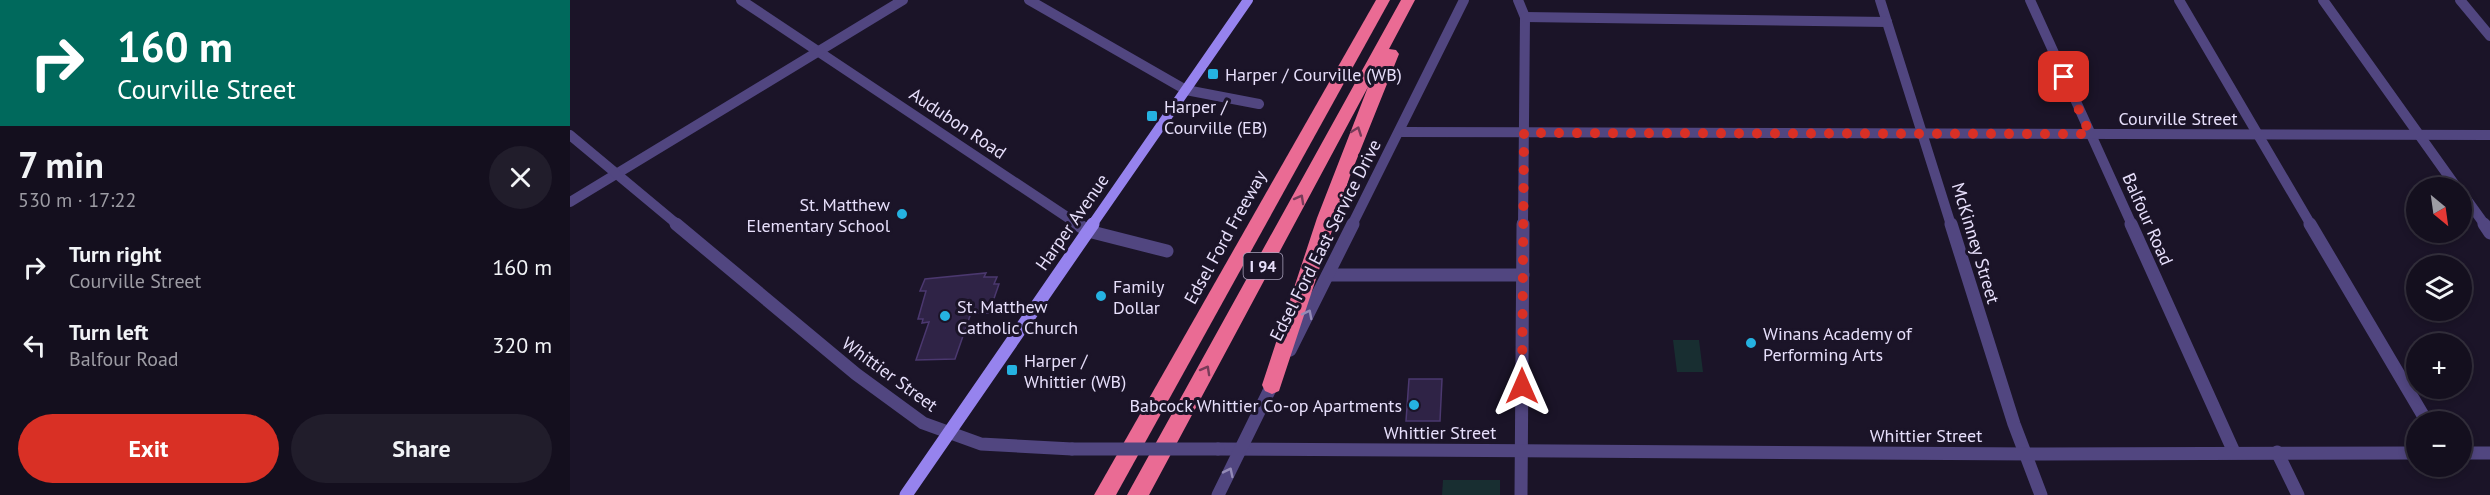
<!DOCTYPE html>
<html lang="en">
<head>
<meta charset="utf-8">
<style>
	:root { --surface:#140f1e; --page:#211d2b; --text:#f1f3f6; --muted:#9d9ca4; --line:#332f3c; --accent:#d93025 }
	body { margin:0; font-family:"PT Sans",sans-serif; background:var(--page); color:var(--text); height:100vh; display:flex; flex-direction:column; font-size:22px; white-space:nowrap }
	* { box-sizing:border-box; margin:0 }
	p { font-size:20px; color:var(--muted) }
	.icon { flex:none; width:33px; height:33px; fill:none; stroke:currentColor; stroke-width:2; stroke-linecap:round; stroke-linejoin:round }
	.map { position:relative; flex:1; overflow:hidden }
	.panel { display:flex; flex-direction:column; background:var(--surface); width:570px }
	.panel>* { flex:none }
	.guide { background:#00695c; color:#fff; overflow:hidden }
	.needle { width:39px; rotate:151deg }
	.buttons { position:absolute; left:1836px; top:177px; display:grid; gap:12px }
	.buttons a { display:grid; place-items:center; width:66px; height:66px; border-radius:50%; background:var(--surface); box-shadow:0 3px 9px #0003,0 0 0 2px var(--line); font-size:30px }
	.pin { position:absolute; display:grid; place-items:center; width:51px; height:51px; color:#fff; margin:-26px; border-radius:12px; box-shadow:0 3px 9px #0006 }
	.me { position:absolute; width:66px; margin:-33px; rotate:0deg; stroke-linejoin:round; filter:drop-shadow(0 0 4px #0008) }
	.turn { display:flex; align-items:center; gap:21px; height:126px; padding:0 18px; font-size:27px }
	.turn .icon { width:78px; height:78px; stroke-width:2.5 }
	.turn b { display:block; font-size:42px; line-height:51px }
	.round { display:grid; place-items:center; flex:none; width:63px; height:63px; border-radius:32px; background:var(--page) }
	.summary { display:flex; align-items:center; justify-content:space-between; height:102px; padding:0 18px }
	h1 { font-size:36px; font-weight:800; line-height:45px }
	.primary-button { display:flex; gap:12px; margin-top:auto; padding:12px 18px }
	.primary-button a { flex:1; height:69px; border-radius:36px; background:var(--accent); color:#fff; font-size:24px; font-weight:800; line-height:69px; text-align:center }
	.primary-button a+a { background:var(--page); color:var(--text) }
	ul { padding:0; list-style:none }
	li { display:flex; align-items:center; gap:18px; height:78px; padding:0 18px }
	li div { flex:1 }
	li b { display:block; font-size:22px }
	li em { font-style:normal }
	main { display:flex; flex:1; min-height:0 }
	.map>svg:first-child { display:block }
	.green { fill:#182e31 }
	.building { fill:#2f2346; stroke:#4b386f; stroke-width:1.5 }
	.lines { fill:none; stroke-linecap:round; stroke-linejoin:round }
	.minor-far1 { stroke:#514680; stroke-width:10 }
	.minor { stroke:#514680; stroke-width:13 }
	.tertiary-far1 { stroke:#514680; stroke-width:10 }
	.tertiary { stroke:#514680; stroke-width:13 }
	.secondary-far1 { stroke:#9683ee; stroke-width:10 }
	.secondary { stroke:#9683ee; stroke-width:13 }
	.motorway { fill:#ea6b94; fill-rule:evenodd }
	.tertiary-bridge { stroke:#514680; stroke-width:13 }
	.oneway { stroke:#783b59 }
	.oneway2 { stroke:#948bb7 }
	.route { stroke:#d93025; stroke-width:10; stroke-dasharray:0 18 }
	.poi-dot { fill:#25b2e1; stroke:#1b1428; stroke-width:2 }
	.labels { text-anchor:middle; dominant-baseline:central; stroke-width:6; stroke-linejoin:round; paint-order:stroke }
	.shield { fill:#1b1428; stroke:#aaa2bc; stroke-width:1.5 }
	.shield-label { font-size:16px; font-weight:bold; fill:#e7dffb }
	.poi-label { font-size:18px; fill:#e7dffb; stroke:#1b1428; text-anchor:start }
	.street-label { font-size:18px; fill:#e7dffb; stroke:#1b1428 }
</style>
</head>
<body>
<main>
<section class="panel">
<div class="guide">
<div class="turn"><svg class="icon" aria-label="right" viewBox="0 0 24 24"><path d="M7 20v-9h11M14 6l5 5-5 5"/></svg><div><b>160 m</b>Courville Street</div></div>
</div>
<div class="summary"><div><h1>7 min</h1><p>530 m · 17:22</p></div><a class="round"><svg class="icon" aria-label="close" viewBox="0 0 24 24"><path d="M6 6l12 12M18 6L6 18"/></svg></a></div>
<ul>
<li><svg class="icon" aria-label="right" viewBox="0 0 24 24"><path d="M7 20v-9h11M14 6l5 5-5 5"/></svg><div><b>Turn right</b><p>Courville Street</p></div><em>160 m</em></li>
<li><svg class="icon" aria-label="left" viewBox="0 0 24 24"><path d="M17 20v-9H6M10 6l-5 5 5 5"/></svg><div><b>Turn left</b><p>Balfour Road</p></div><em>320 m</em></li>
</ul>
<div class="primary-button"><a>Exit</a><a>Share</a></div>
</section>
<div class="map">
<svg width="1920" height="495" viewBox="0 0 1920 495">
	<rect width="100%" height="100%" fill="#1b1428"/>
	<g class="green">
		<polygon points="1103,340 1129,340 1133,372 1107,372"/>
		<polygon points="873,480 930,480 930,495 872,495"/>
	</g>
	<g class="building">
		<polygon points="416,273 414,277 427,277 424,284 429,284 419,313 401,313 385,359 346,360 359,322 352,323 353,319 348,319 356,291 350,291 355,279"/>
		<polygon points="839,379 872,379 870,421 836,421"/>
	</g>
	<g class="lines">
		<g class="minor-far1">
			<polyline points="171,0 509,225"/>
			<polyline points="459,0 616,90 689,104"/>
			<polyline points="948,0 955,17 953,225"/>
			<polyline points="1310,0 1381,225"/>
			<polyline points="1460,0 1562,225"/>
			<polyline points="1609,0 1741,225"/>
			<polyline points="1753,0 1887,188"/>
			<polyline points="1890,0 1920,36"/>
			<polyline points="955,17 1317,22"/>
			<polyline points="829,132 1920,135"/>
			<polyline points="1892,193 1915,225"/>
			<polyline points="0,202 333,0"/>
			<polyline points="782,225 894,0"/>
		</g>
		<g class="minor">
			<polyline points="507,224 518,231 597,251"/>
			<polyline points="1381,224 1444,424 1471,495"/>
			<polyline points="1561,224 1664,452"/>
			<polyline points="1740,224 1857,422"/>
			<polyline points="1914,224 1920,233"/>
			<polyline points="758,275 953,275"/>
			<polyline points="720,350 783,224"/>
			<polyline points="1707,452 1728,495"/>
			<polyline points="951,495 953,224"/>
		</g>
		<polyline class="tertiary-far1" points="0,135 108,225"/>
		<g class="tertiary">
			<polyline points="106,224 286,374 353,423 411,444 502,449"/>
			<polyline points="648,449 1473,454 1846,453"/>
			<polyline points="1892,453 1920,453"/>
			<polyline points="648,495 702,385"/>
		</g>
		<polyline class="secondary-far1" points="522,225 678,0"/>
		<polyline class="secondary" points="336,495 523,224"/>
		<g class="motorway">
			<polygon points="806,0 820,0 546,495 524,495"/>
			<polygon points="831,0 845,0 819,49 826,50 829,54 780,176 709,391 702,394 695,391 692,385 747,218 798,87 579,495 557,495"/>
		</g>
		<polyline class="tertiary-bridge" points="502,449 648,449"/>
	</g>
	<defs><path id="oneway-chevron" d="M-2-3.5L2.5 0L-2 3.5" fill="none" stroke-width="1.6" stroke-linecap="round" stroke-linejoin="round" transform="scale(1.5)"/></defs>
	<g class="oneway">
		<use href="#oneway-chevron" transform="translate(787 131) rotate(-70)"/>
		<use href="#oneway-chevron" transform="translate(730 199) rotate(-61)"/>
		<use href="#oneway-chevron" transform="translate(636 370) rotate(-61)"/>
	</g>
	<g class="oneway2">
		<use href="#oneway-chevron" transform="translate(738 314) rotate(-63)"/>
		<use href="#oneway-chevron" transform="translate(659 472) rotate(-64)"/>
	</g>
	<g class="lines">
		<polyline class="route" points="952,386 954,133 1520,134 1494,77"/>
	</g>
	<g class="poi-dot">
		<rect x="637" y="68" width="12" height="12" rx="3"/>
		<rect x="576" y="110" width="12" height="12" rx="3"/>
		<circle cx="332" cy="214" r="6"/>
		<circle cx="531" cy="296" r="6"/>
		<circle cx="375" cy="316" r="6"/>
		<circle cx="1181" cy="343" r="6"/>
		<rect x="436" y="364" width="12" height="12" rx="3"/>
		<circle cx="844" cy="405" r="6"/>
	</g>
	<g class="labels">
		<rect class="shield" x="673.5" y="253" width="39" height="26" rx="4.5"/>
		<g class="shield-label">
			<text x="693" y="266">I 94</text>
		</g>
		<g class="poi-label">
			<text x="655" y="74">Harper / Courville (WB)</text>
			<text x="594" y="106">Harper /<tspan x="594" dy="21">Courville (EB)</tspan></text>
			<text x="320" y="204" text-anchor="end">St. Matthew<tspan x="320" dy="21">Elementary School</tspan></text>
			<text x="543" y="286">Family<tspan x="543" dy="21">Dollar</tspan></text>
			<text x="387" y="306">St. Matthew<tspan x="387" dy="21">Catholic Church</tspan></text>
			<text x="1193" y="333">Winans Academy of<tspan x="1193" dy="21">Performing Arts</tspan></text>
			<text x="454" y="360">Harper /<tspan x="454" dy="21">Whittier (WB)</tspan></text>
			<text x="832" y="405" text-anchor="end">Babcock Whittier Co-op Apartments</text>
		</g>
		<g class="street-label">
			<text x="1608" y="118">Courville Street</text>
			<text transform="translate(388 123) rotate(34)">Audubon Road</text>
			<text transform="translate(1578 219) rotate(66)">Balfour Road</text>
			<text transform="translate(502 222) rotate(-55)">Harper Avenue</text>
			<text transform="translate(655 237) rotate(-61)">Edsel Ford Freeway</text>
			<text transform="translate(755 240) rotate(-63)">Edsel Ford East Service Drive</text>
			<text transform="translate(1406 243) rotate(73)">McKinney Street</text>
			<text transform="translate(320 374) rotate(36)">Whittier Street</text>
			<text x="870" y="432">Whittier Street</text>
			<text x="1356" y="435">Whittier Street</text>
		</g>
	</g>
</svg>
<div class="buttons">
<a><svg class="needle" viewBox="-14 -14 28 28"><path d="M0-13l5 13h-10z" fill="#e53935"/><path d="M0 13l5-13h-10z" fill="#9d9ca4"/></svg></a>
<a><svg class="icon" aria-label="layers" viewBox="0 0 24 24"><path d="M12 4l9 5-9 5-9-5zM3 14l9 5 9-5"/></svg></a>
<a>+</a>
<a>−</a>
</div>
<div class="pin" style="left:1494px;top:77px;background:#d93025"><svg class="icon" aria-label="arrive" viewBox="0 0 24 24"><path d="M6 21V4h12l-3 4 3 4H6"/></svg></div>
<svg class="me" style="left:952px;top:386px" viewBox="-20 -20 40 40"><path d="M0-17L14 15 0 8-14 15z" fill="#d93025" stroke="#fff" stroke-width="4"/></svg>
</div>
</main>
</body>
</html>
